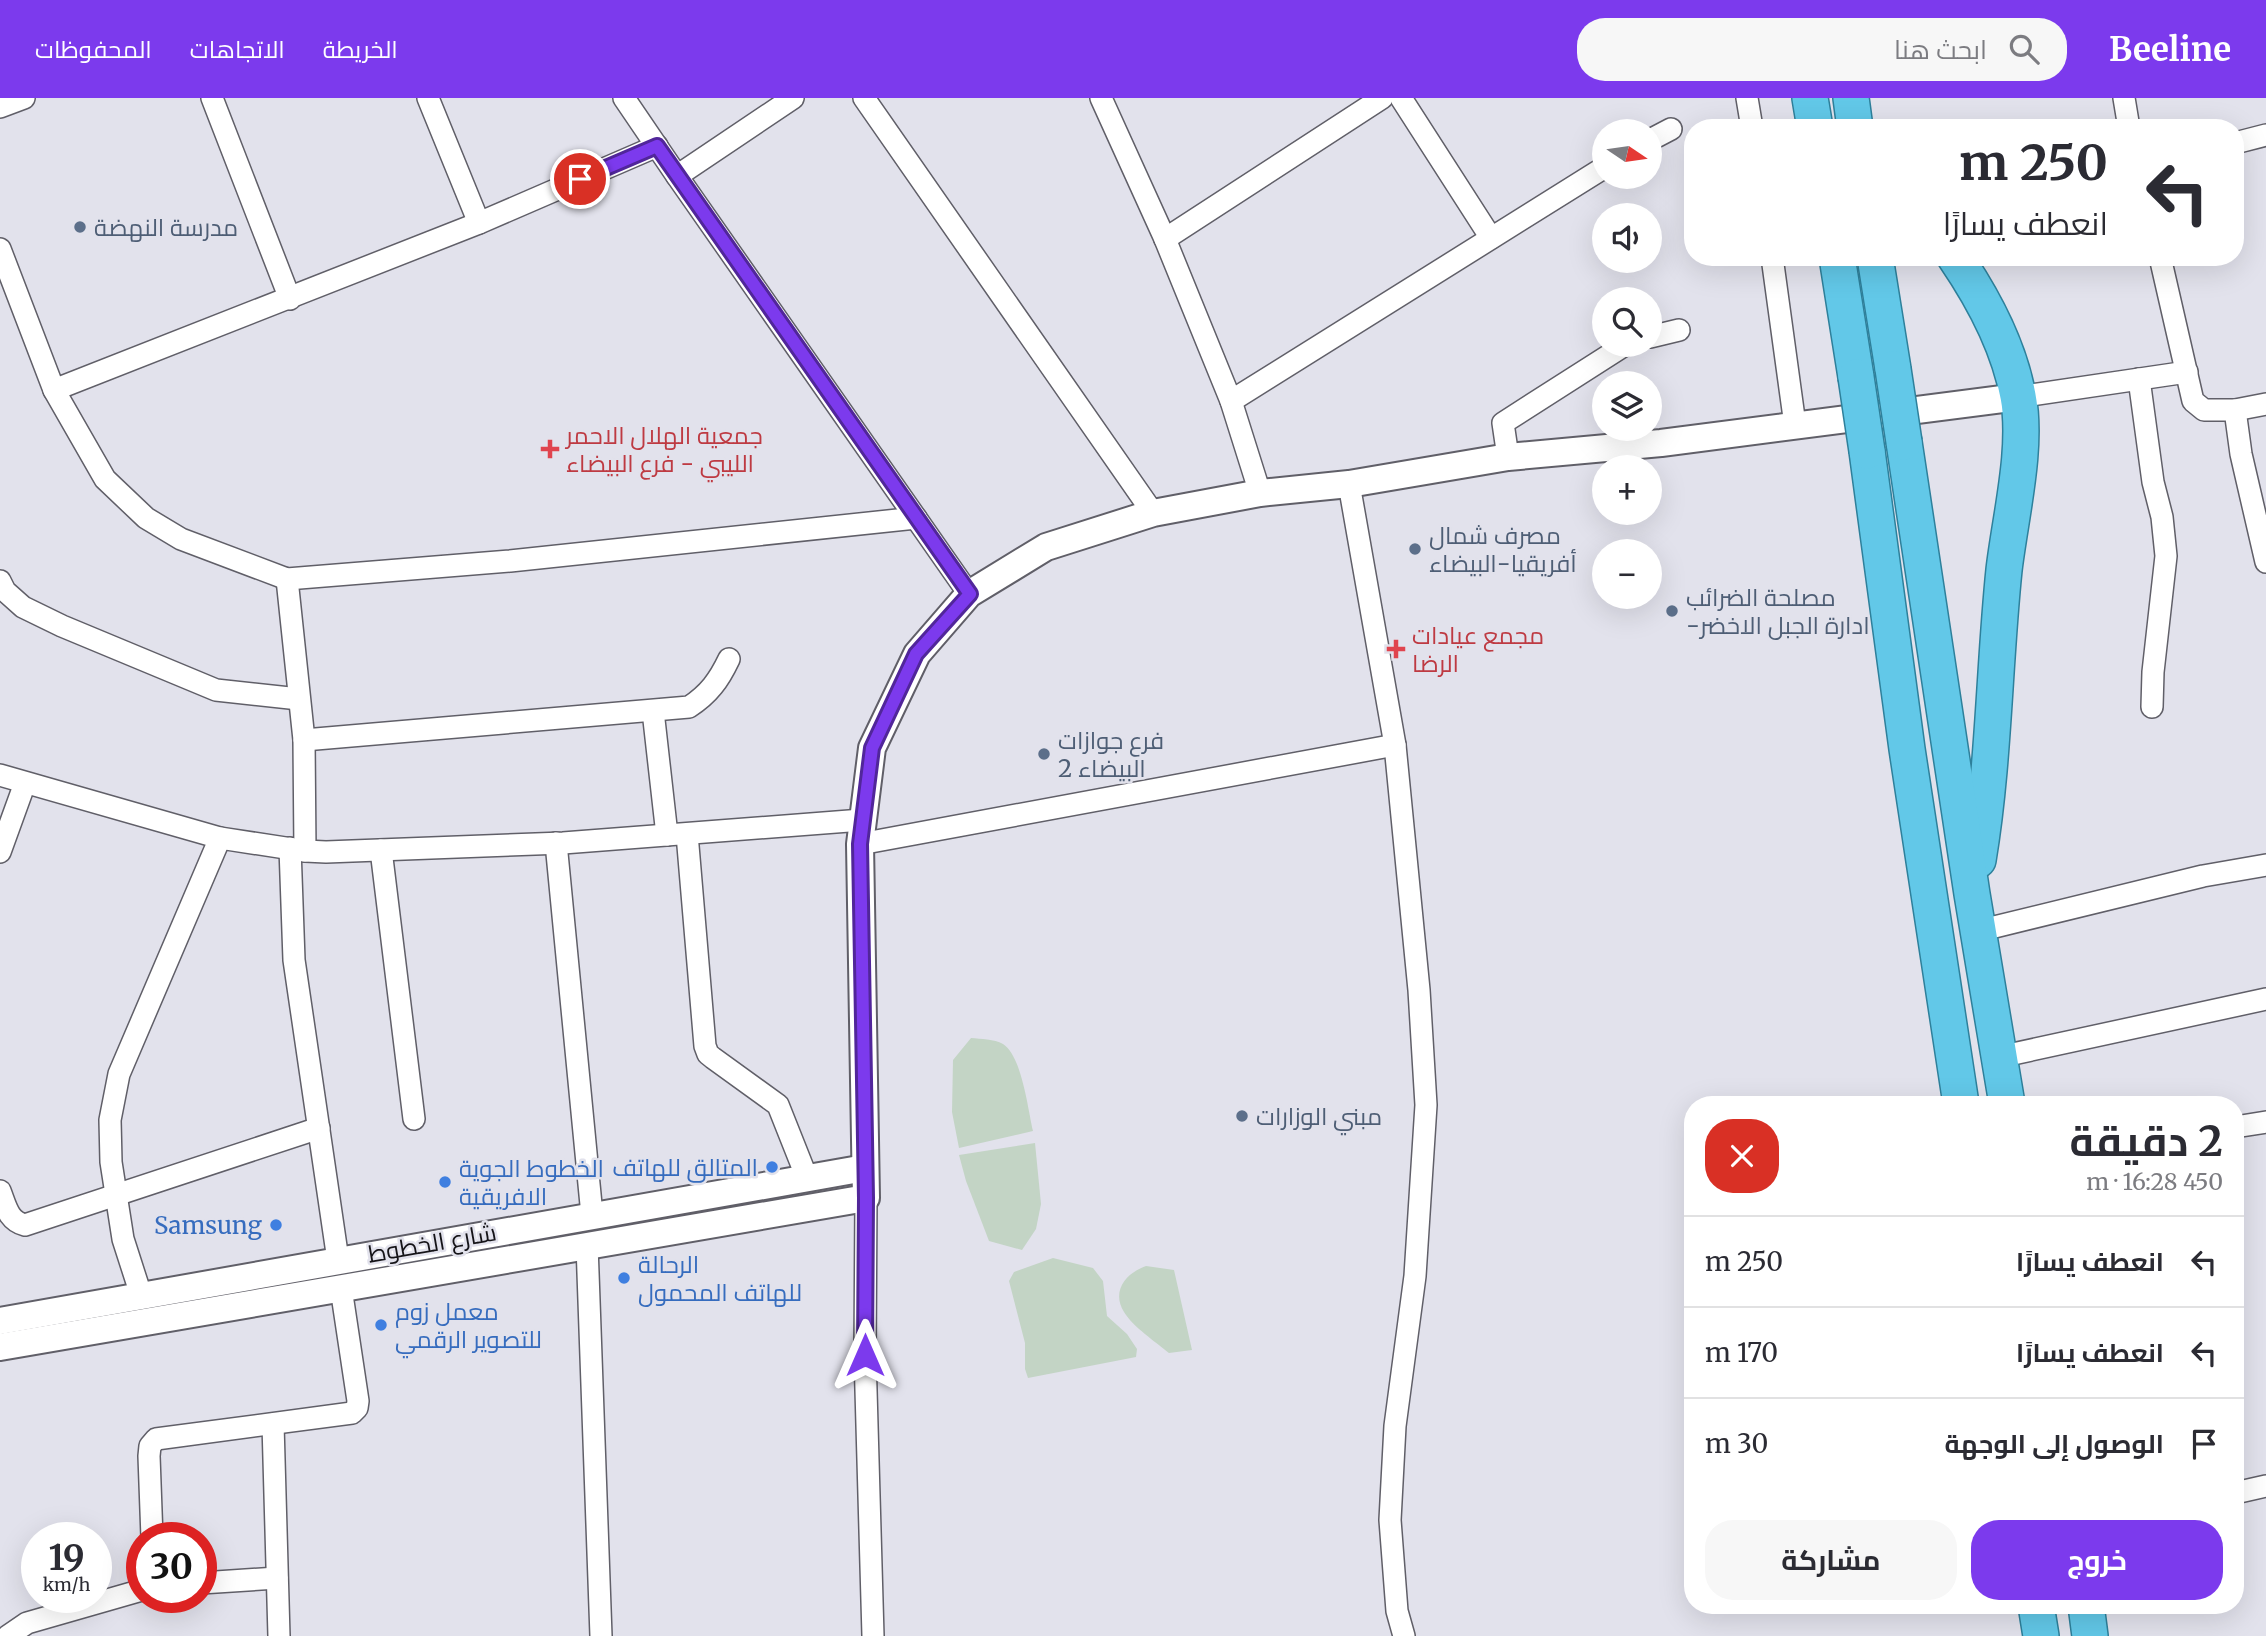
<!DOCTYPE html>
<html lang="ar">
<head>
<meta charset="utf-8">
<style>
	:root { --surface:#fff; --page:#f7f7f7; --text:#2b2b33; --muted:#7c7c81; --line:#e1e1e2; --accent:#7c3aed }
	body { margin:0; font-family:Merriweather,Cairo,serif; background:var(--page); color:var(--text); direction:rtl; height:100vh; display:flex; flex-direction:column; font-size:26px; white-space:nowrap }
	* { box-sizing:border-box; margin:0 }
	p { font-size:23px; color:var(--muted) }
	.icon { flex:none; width:38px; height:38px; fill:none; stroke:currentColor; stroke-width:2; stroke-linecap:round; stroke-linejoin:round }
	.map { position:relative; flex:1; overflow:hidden; direction:ltr }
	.side { position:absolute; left:1684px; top:998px; width:560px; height:518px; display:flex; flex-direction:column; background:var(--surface); border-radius:28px; box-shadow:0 7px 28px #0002; direction:rtl }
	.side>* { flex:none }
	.top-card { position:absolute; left:1684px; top:21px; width:560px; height:147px; border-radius:28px; box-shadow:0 7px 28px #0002; direction:rtl; background:#fff; color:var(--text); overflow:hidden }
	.needle { width:46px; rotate:103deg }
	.controls { position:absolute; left:1592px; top:21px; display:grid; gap:14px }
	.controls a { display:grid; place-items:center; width:70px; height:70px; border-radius:50%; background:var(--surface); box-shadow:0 7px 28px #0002; font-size:35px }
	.speed { position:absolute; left:21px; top:1424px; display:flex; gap:14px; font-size:35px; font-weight:700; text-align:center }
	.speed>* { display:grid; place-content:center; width:91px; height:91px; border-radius:50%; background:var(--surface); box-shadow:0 7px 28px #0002; line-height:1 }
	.speed small { font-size:18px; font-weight:400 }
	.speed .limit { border:10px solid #d22; background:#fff; color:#111 }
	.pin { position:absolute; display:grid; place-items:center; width:60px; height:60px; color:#fff; margin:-30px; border:4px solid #fff; border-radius:50%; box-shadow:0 2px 7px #0007 }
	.me { position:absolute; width:77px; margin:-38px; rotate:0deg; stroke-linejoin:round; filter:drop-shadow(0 0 5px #0008) }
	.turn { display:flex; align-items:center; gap:24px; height:147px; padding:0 21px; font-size:32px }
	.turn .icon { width:91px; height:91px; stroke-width:2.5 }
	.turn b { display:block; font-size:49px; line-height:60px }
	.round { display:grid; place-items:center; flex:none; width:74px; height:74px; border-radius:28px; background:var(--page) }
	.summary { display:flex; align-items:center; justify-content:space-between; height:119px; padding:0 21px }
	h1 { font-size:42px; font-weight:700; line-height:52px }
	.action { display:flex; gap:14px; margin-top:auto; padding:14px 21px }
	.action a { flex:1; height:80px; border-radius:28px; background:var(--accent); color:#fff; font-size:28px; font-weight:700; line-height:80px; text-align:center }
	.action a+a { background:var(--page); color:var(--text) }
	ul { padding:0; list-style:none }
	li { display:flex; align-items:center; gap:21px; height:91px; padding:0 21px; border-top:2px solid var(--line) }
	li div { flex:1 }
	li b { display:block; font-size:26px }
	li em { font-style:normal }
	header { display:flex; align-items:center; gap:42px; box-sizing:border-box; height:98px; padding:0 35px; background:var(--accent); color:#fff }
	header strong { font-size:33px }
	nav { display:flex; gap:38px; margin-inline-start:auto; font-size:24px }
	.search { width:490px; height:63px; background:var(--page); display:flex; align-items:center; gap:18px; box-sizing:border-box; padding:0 24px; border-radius:28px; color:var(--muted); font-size:26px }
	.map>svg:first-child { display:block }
	.green { fill:#c3d4c5 }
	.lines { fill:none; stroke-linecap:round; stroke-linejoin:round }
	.minor-casing { stroke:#605f68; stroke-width:24 }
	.tertiary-casing { stroke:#605f68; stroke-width:30 }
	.trunk-casing { stroke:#2e809b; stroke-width:38 }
	.minor { stroke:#fff; stroke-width:21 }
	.tertiary { stroke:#fff; stroke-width:26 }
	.trunk { stroke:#62c8e8; stroke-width:35 }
	.trunk-bridge-casing { stroke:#2e809b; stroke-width:38; stroke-linecap:butt }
	.trunk-bridge { stroke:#62c8e8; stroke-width:35 }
	.route-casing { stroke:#51269a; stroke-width:18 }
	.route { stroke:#7c3aed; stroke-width:12 }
	.service-dot { fill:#5c6f8a; stroke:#e2e2ec; stroke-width:2.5 }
	.health-dot { fill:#e0444e; stroke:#e2e2ec; stroke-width:2.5 }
	.shop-dot { fill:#3f7fe0; stroke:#e2e2ec; stroke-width:2.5 }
	.labels { text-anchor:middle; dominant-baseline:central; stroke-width:5; stroke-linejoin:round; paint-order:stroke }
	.service-label { font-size:24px; fill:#4e5e75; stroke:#e2e2ec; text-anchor:start }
	.health-label { font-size:24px; fill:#be3a42; stroke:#e2e2ec; text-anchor:start }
	.shop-label { font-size:24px; fill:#366cbe; stroke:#e2e2ec; text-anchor:start }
	.street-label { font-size:24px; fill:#151418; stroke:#e2e2ec }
</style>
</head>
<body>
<header>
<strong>Beeline</strong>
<div class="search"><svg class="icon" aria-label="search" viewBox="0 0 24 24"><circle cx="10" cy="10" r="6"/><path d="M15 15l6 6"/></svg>ابحث هنا</div>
<nav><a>الخريطة</a><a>الاتجاهات</a><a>المحفوظات</a></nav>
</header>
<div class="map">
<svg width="2266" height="1538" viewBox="0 0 2266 1538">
	<rect width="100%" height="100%" fill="#e2e2ec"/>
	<g class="green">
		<path d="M 971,940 C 981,941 994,941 1003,946 C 1022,958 1028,1012 1033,1033 L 959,1050 L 952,1014 L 953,962 Z"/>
		<polygon points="1035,1045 1041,1106 1036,1131 1022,1152 989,1143 966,1083 959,1057"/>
		<polygon points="1053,1160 1093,1170 1103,1183 1107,1218 1127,1236 1137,1251 1136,1259 1028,1280 1025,1271 1025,1245 1009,1183 1014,1174"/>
		<path d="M 1146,1168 L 1174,1172 L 1192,1252 L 1169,1255 C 1156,1244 1133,1229 1124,1214 C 1111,1193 1126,1175 1146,1168 Z"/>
	</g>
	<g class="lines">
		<g class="minor-casing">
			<g id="minor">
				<polyline points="212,0 290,201"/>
				<polyline points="428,0 479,125"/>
				<polyline points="624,0 677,78 969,496"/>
				<polyline points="864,0 1153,415"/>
				<polyline points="1101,0 1165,141 1231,303 1260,395"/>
				<polyline points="1401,0 1491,140"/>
				<polyline points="1747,0 1752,30"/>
				<polyline points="2124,0 2129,30"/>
				<polyline points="0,9 24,0"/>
				<polyline points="1650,42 1671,31"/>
				<polyline points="2235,45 2266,37"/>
				<polyline points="677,78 793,0"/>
				<polyline points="1165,141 1382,0"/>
				<polyline points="0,151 54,292 105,381 146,420 181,441 287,481 510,463 916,420"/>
				<polyline points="1772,159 1795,327"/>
				<polyline points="2160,159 2193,303 2204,312 2235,312 2241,356 2266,464"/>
				<polyline points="1650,239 1679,232"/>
				<polyline points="2139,281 2153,384 2162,419 2166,458 2153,574 2152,609"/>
				<polyline points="54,292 479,125 657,48"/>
				<polyline points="2018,299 2187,274"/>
				<polyline points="1231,303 1605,69"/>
				<polyline points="2235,312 2266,306"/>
				<polyline points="1508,359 1503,325 1625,247"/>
				<polyline points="1349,386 1395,647 1419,892 1426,1007 1415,1178 1395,1328 1390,1422 1397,1513 1404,1538"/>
				<polyline points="287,481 304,642 305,753"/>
				<polyline points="0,483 5,493 23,509 62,528 216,592 299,601"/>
				<polyline points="653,613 667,737"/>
				<path d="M 304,642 L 689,609 C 709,596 719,582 729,561"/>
				<polyline points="0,677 220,740 305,753 326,754 563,745 862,722"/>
				<polyline points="687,736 705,948 708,956 713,960 778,1007 807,1080"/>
				<polyline points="556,745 592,1117"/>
				<polyline points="860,746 1395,647"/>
				<polyline points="290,750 294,862 338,1162"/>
				<polyline points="381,752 414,1021"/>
				<polyline points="0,754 25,685"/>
				<polyline points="1978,833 2203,778 2266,767"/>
				<polyline points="1999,959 2266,901"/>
				<polyline points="2235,1029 2266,1024"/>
				<path d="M 0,1093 C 6,1108 8,1123 25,1127 L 319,1030"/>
				<polyline points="866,1100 865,1257 873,1538"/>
				<polyline points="587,1147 601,1538"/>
				<polyline points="141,1197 123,1141 111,1064 110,1022 119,976 220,740"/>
				<polyline points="273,1326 279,1538"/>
				<polyline points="2235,1395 2266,1388"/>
				<polyline points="152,1440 149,1358 150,1348 156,1341 352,1315 357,1310 358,1303 341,1190"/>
				<polyline points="201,1485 277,1480"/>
				<polyline points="8,1538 27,1525 142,1492"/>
			</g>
		</g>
		<g class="tertiary-casing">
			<g id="tertiary">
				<polyline points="0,1223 865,1070"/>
				<polyline points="0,1249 866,1100 860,746 872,650 917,556 969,496 1046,449 1153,415 1260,395 1349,386 1508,359 1661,345 2018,299"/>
			</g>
		</g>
		<g class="trunk-casing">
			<g id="trunk">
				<polyline points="1810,0 1815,30"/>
				<polyline points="1851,0 1855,30"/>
				<polyline points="1837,159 1856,279"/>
				<polyline points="1875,159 1893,271"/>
				<path d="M 1955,159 C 1983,200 2009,249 2018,298 C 2028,350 2010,420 2004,472 C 1994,569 1994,666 1978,762"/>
				<polyline points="1904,344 1972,796 2007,1006"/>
				<polyline points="1867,353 1907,651 1961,1006"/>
				<polyline points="2036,1507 2041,1538"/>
				<polyline points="2086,1507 2090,1538"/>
			</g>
		</g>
		<use href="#minor" class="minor"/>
		<use href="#tertiary" class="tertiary"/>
		<use href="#trunk" class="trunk"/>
		<g class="trunk-bridge-casing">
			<g id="trunk-bridge">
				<polyline points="1893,271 1904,344"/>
				<polyline points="1856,279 1867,353"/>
			</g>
		</g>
		<use href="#trunk-bridge" class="trunk-bridge"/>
	</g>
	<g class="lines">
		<g class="route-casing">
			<polyline id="route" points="580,81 657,48 970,496 916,556 872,650 860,746 866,1100 865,1257"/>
		</g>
		<use href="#route" class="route"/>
	</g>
	<g class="service-dot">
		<circle cx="80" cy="129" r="7"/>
		<circle cx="1415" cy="451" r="7"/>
		<circle cx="1672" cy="513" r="7"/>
		<circle cx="1044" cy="656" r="7"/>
		<circle cx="1242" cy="1018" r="7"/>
	</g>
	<g class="health-dot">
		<path d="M546.5 340.5h7v7h7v7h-7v7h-7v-7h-7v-7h7z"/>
		<path d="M1392.5 540.5h7v7h7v7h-7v7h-7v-7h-7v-7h7z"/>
	</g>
	<g class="shop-dot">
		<circle cx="772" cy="1069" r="7"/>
		<circle cx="445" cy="1084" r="7"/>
		<circle cx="276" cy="1127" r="7"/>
		<circle cx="624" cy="1180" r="7"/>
		<circle cx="381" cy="1227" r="7"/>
	</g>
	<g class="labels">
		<g class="service-label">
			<text x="94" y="129">مدرسة النهضة</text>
			<text x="1429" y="437">مصرف شمال<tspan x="1429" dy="28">أفريقيا-البيضاء</tspan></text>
			<text x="1686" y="499">مصلحة الضرائب<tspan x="1686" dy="28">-ادارة الجبل الاخضر</tspan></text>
			<text x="1058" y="642">فرع جوازات<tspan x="1058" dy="28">البيضاء 2</tspan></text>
			<text x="1256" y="1018">مبني الوزارات</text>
		</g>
		<g class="health-label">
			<text x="566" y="337">جمعية الهلال الاحمر<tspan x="566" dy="28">الليبي - فرع البيضاء</tspan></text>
			<text x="1412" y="537">مجمع عيادات<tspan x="1412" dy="28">الرضا</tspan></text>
		</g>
		<g class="shop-label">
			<text x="758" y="1069" text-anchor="end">المتالق للهاتف</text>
			<text x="459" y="1070">الخطوط الجوية<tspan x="459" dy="28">الافريقية</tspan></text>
			<text x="262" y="1127" text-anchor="end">Samsung</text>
			<text x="638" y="1166">الرحالة<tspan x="638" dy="28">للهاتف المحمول</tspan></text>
			<text x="395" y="1213">معمل زوم<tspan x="395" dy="28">للتصوير الرقمي</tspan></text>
		</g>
		<g class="street-label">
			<text transform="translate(432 1145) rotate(-10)">شارع الخطوط</text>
		</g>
	</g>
</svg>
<div class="controls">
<a><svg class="needle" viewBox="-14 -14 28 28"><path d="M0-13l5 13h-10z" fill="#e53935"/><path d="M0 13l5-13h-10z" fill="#7c7c81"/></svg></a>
<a><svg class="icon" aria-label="sound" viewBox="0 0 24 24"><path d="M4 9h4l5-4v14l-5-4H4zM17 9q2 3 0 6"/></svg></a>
<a><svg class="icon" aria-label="search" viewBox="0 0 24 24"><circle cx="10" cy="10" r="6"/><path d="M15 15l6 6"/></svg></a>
<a><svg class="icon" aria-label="layers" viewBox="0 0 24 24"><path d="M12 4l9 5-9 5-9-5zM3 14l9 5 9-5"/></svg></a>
<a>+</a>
<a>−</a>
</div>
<div class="speed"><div>19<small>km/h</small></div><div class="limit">30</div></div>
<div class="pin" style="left:580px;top:81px;background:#d93025"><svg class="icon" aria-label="arrive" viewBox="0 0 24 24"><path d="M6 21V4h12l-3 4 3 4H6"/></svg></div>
<svg class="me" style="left:865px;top:1257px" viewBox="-20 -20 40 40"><path d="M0-17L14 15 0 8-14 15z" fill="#7c3aed" stroke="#fff" stroke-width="4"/></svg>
<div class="top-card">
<div class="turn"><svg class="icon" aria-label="left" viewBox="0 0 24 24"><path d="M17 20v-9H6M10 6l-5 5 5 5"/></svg><div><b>250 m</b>انعطف يسارًا</div></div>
</div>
<section class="side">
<div class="summary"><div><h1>2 دقيقة</h1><p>450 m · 16:28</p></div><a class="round" style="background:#d93025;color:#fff"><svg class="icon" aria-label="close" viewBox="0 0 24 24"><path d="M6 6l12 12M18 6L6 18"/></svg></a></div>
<ul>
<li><svg class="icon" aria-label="left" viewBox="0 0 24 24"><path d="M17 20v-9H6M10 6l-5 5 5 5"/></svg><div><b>انعطف يسارًا</b></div><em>250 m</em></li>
<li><svg class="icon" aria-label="left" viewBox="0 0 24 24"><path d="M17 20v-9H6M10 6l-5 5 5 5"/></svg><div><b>انعطف يسارًا</b></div><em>170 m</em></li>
<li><svg class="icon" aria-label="arrive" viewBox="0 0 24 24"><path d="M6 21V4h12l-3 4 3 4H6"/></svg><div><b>الوصول إلى الوجهة</b></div><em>30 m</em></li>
</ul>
<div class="action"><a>خروج</a><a>مشاركة</a></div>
</section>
</div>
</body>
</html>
